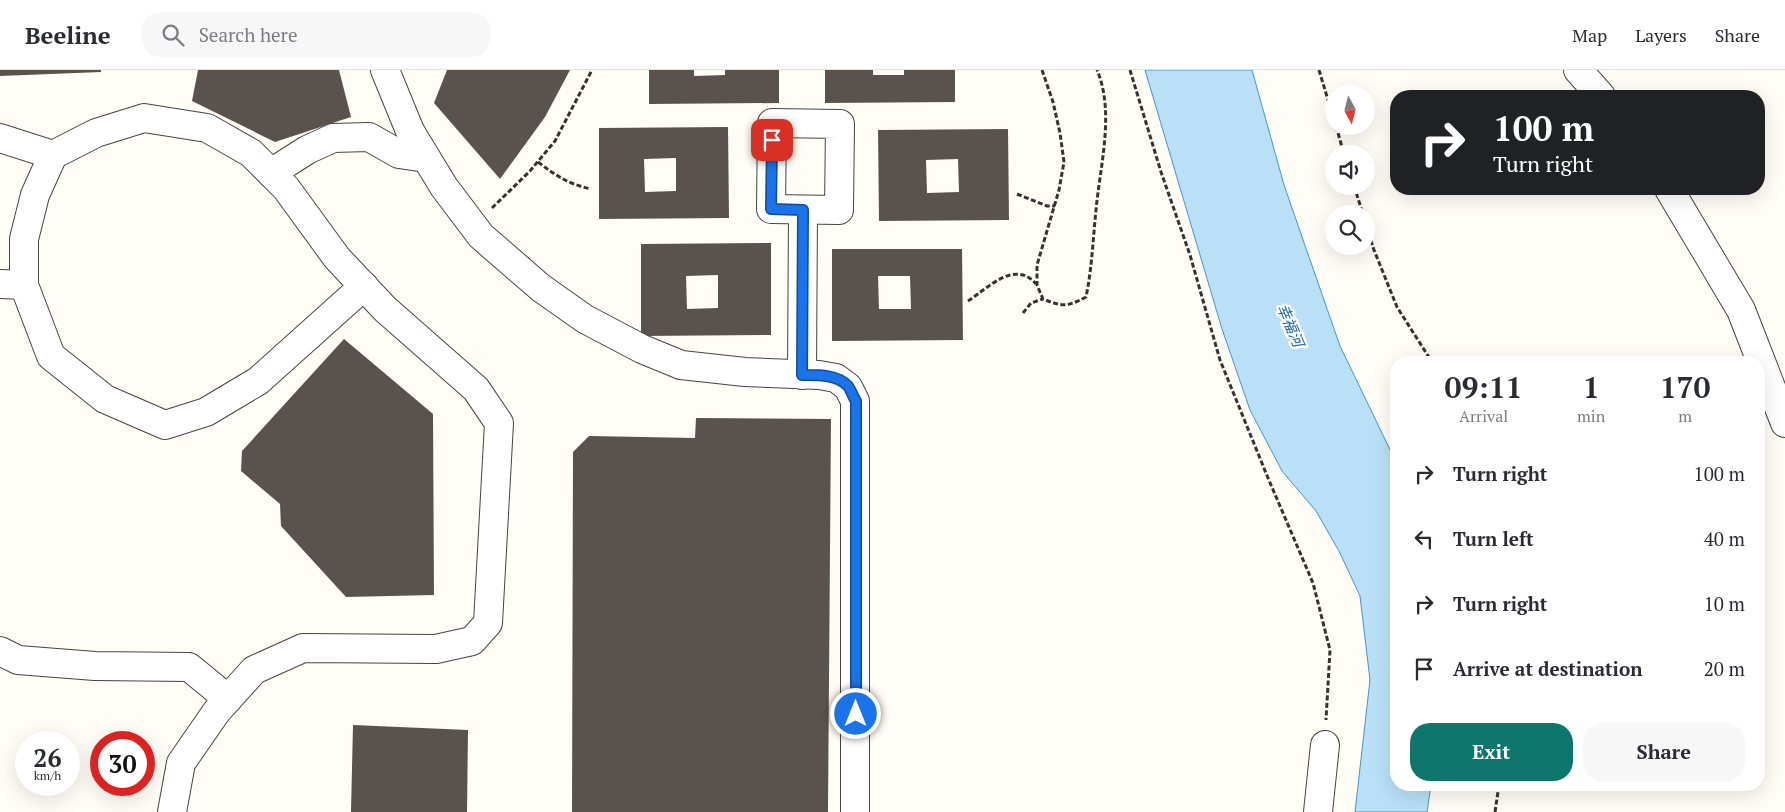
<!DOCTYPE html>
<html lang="en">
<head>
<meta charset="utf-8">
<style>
	:root { --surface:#fff; --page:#f7f7f7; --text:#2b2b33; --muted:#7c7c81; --line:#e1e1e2; --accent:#0f766e }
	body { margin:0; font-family:"PT Serif","Noto Sans SC",serif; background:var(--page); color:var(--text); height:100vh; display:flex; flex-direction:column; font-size:19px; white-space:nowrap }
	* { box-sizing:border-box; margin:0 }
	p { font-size:16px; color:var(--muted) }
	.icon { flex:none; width:28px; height:28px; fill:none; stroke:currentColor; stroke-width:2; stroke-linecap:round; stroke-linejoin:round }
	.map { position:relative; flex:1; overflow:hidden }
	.drawer { position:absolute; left:1390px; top:286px; width:375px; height:435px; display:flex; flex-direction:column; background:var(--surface); border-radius:20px; box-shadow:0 5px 20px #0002 }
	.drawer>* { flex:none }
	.top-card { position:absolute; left:1390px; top:20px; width:375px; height:105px; border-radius:20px; box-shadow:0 5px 20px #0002; background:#202124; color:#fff; overflow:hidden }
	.needle { width:32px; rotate:173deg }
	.controls { position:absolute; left:1325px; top:15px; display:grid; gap:10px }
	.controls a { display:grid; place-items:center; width:50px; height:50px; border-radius:50%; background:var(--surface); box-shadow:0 5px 20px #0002; font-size:25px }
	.speed { position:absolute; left:15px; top:661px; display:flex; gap:10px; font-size:25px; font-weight:700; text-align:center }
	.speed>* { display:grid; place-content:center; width:65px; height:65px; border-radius:50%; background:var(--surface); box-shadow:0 5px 20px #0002; line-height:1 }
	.speed small { font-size:12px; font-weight:400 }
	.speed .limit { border:8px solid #d22; background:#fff; color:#111 }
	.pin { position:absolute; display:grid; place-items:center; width:42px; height:42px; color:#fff; margin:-21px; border-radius:10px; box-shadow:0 2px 8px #0006 }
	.me { position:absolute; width:55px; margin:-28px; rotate:0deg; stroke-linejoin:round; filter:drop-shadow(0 0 4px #0008) }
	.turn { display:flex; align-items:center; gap:18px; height:105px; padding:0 20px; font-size:22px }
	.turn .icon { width:65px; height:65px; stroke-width:2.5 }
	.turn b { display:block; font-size:35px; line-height:42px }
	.eta { display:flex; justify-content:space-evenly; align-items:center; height:85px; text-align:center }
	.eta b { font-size:30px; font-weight:700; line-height:35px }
	.button { display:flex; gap:10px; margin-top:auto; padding:10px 20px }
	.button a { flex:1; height:58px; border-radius:20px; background:var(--accent); color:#fff; font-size:20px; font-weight:700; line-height:58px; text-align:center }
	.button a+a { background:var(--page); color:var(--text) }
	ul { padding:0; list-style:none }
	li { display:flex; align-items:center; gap:15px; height:65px; padding:0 20px }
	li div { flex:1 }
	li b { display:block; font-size:19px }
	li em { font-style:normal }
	header { display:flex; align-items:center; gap:30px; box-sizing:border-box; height:70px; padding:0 25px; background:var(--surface); border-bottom:1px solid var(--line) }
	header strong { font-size:24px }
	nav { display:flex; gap:28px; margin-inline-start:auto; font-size:18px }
	.search { width:350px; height:45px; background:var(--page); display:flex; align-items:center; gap:12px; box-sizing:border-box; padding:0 18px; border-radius:20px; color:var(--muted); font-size:19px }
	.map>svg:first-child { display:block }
	.water { fill:#b9e0f7; stroke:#3f96cf }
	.building { fill:#5a524d; fill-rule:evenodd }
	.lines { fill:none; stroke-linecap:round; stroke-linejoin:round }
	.minor-casing { stroke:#444; stroke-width:30 }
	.path { stroke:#333; stroke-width:3; stroke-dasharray:5 2.5; stroke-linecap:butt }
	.minor { stroke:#fff; stroke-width:28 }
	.route-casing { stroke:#114b97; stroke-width:12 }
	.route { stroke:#1a73e8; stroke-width:9 }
	.labels { text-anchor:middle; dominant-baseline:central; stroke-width:5; stroke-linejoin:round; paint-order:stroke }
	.water-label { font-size:15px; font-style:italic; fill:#1768a6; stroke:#fff }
</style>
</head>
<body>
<header>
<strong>Beeline</strong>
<div class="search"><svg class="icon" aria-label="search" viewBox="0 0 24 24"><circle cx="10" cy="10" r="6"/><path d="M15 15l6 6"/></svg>Search here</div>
<nav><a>Map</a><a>Layers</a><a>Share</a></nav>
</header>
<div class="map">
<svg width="1785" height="742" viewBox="0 0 1785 742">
	<rect width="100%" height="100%" fill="#fffdf5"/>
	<polygon class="water" points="1145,0 1252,0 1284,115 1340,276 1396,392 1396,715 1431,715 1427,742 1355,742 1370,610 1360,526 1340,483 1316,441 1282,401 1250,340 1222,259"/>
	<g class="building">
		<polygon points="0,0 101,0 101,2 0,6"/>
		<polygon points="198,0 339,0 351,47 275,72 192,31"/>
		<polygon points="447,0 570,0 545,47 500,109 434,33"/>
		<polygon points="649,0 694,0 694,6 725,5 725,0 779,0 779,33 649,34"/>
		<polygon points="825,0 873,0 873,5 904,5 904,0 955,0 955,32 825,33"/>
		<path d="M 728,57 L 729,148 L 599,149 L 599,58 ZM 676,88 L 676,121 L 645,122 L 644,89 Z"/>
		<path d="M 1008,59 L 1009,150 L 879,151 L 878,60 ZM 958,89 L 959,122 L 927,123 L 926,90 Z"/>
		<path d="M 771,173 L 771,265 L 641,266 L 641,174 ZM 718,205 L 718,238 L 687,239 L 686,206 Z"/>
		<path d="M 832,179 L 962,179 L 963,270 L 832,271 ZM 878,206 L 910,206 L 911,239 L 879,239 Z"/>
		<polygon points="344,269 433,344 434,525 346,527 281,456 280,434 241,401 242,381"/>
		<polygon points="696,348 831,349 828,742 572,742 573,382 589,366 695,368"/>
		<polygon points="353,655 468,660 467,742 351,742"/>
	</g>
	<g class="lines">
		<g class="minor-casing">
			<g id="minor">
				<polyline points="385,0 410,61 444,117 481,166 541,218 585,249 642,279 681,295 745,302 819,305 836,308 848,317 855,331 855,742"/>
				<polyline points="1578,0 1601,26"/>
				<polygon points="772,53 840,54 839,140 771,139"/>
				<polyline points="0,68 53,85 96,63 144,48 207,58 251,83 286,118 337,188 385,239 476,319 499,353 488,553 472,571 436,579 303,578 254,600 217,641 181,693 172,742"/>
				<polyline points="53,85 35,125 24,169 24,215 51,286 105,329 165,355 206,342 258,311 364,216"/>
				<polyline points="271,103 307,80 333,68 369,67 399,84 426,88"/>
				<polyline points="1669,119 1741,240 1785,353"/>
				<polyline points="0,214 24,215"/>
				<polyline points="802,305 803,140"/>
				<polyline points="0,581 18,590 95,596 189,597 228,629"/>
				<polyline points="1318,742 1325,675"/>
			</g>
		</g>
		<g class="path">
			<path d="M 1042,0 L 1053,32 L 1060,63 L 1064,92 L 1059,120 L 1037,195 L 1037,215 L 1043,229 C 1063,237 1067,237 1086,227 C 1092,198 1093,169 1096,140 C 1100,96 1115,42 1097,0"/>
			<polyline points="1130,0 1161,102 1190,185 1220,290 1268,408 1313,513 1330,580 1326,650"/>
			<polyline points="1319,0 1334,50"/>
			<polyline points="1336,56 1344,84"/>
			<path d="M 538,92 C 555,105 568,114 591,119"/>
			<polyline points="1354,116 1363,144"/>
			<polyline points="1017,124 1047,136 1055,136"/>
			<polyline points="492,138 530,101 555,71 592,0"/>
			<polyline points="1366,156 1374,180 1397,237 1432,292"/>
			<path d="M 968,231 C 988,218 1015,189 1036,214"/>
			<polyline points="1023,243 1031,233 1043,229"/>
			<polyline points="1495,742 1499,715"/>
		</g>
		<use href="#minor" class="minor"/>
	</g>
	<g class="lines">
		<g class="route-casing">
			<path id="route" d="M 772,70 L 771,139 L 803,140 L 802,305 C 817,305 837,304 848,316 C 851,320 853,327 856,331 L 856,644"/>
		</g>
		<use href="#route" class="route"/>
	</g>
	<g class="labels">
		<g class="water-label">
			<text transform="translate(1291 255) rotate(67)">幸福河</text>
		</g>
	</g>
</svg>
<div class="controls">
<a><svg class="needle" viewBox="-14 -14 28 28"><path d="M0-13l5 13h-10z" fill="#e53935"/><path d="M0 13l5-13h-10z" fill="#7c7c81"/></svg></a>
<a><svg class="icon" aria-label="sound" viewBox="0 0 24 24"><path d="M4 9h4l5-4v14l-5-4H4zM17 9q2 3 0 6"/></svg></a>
<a><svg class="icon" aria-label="search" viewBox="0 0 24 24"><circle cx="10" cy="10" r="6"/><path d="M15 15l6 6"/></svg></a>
</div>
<div class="speed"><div>26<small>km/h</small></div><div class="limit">30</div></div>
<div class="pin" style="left:772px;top:70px;background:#d93025"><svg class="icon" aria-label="arrive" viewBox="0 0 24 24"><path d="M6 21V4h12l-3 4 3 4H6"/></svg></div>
<svg class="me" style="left:856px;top:644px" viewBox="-20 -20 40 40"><circle r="17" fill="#1a73e8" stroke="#fff" stroke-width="3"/><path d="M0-11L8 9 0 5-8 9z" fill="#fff"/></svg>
<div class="top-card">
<div class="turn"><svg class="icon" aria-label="right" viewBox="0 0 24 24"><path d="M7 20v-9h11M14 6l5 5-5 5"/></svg><div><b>100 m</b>Turn right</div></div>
</div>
<section class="drawer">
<div class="eta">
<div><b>09:11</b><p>Arrival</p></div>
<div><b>1</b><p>min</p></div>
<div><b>170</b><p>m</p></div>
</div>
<ul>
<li><svg class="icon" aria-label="right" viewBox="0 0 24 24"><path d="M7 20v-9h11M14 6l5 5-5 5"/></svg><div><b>Turn right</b></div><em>100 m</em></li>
<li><svg class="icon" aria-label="left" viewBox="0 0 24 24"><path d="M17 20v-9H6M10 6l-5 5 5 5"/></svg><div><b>Turn left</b></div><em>40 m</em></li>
<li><svg class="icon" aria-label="right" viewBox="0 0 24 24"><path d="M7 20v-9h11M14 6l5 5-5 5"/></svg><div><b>Turn right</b></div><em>10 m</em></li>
<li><svg class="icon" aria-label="arrive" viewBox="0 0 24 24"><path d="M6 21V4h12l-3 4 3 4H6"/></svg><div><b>Arrive at destination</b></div><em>20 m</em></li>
</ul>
<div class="button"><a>Exit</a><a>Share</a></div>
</section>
</div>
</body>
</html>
